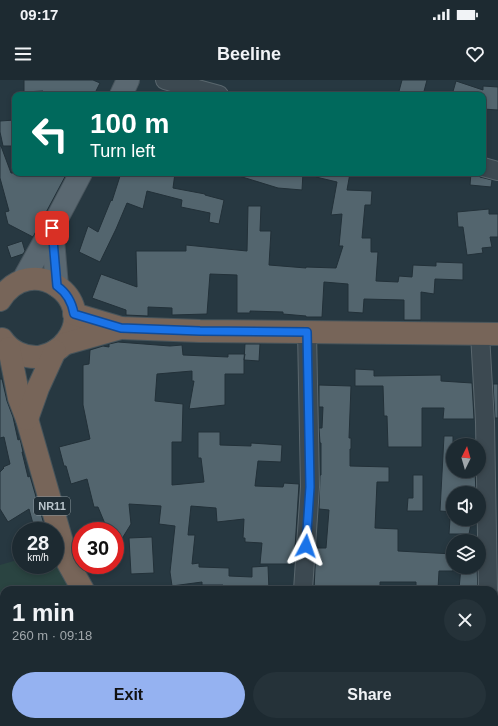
<!DOCTYPE html>
<html lang="en">
<head>
<meta charset="utf-8">
<style>
	:root { --surface:#1d2a31; --page:#253239; --text:#f1f3f6; --muted:#a0a7ab; --line:#3b464d; --accent:#95b2f1 }
	body { margin:0; font-family:Arial,sans-serif; background:var(--page); color:var(--text); height:100vh; display:flex; flex-direction:column; font-size:15px; white-space:nowrap }
	* { box-sizing:border-box; margin:0 }
	p { font-size:13px; color:var(--muted) }
	.icon { flex:none; width:22px; height:22px; fill:none; stroke:currentColor; stroke-width:2; stroke-linecap:round; stroke-linejoin:round }
	.map { position:relative; flex:1; overflow:hidden }
	.side { position:absolute; left:0px; top:506px; width:498px; height:140px; display:flex; flex-direction:column; background:var(--surface); border-radius:12px 12px 0 0; box-shadow:0 2px 6px #0003,0 0 0 1px var(--line) }
	.side>* { flex:none }
	.hud { position:absolute; left:12px; top:12px; width:474px; height:84px; border-radius:8px; box-shadow:0 2px 6px #0003,0 0 0 1px var(--line); background:#00695c; color:#fff; overflow:hidden }
	.needle { width:26px; rotate:5deg }
	.controls { position:absolute; left:446px; top:358px; display:grid; gap:8px }
	.controls a { display:grid; place-items:center; width:40px; height:40px; border-radius:50%; background:var(--surface); box-shadow:0 2px 6px #0003,0 0 0 1px var(--line); font-size:20px }
	.speed { position:absolute; left:12px; top:442px; display:flex; gap:8px; font-size:20px; font-weight:700; text-align:center }
	.speed>* { display:grid; place-content:center; width:52px; height:52px; border-radius:50%; background:var(--surface); box-shadow:0 2px 6px #0003,0 0 0 1px var(--line); line-height:1 }
	.speed small { font-size:10px; font-weight:400 }
	.speed .limit { border:6px solid #d22; background:#fff; color:#111 }
	.pin { position:absolute; display:grid; place-items:center; width:34px; height:34px; color:#fff; margin:-17px; border-radius:8px; box-shadow:0 2px 6px #0006 }
	.me { position:absolute; width:44px; margin:-22px; rotate:4deg; stroke-linejoin:round; filter:drop-shadow(0 0 3px #0008) }
	.turn { display:flex; align-items:center; gap:14px; height:84px; padding:0 12px; font-size:18px }
	.turn .icon { width:52px; height:52px; stroke-width:2.5 }
	.turn b { display:block; font-size:28px; line-height:34px }
	.round { display:grid; place-items:center; flex:none; width:42px; height:42px; border-radius:21px; background:var(--page) }
	.head { display:flex; align-items:center; justify-content:space-between; height:68px; padding:0 12px }
	h1 { font-size:24px; font-weight:700; line-height:30px }
	.primary-button { display:flex; gap:8px; margin-top:auto; padding:8px 12px }
	.primary-button a { flex:1; height:46px; border-radius:24px; background:var(--accent); color:#111; font-size:16px; font-weight:700; line-height:46px; text-align:center }
	.primary-button a+a { background:var(--page); color:var(--text) }
	.status { display:flex; justify-content:space-between; align-items:center; height:28px; padding:0 20px; background:var(--surface); direction:ltr }
	.status svg { height:11px; fill:currentColor }
	header { display:flex; justify-content:space-between; align-items:center; height:52px; padding:0 12px; background:var(--surface); font-size:18px; font-weight:700 }
	.map>svg:first-child { display:block }
	.green { fill:#2a4441 }
	.building { fill:#53656e; stroke:#223038 }
	.lines { fill:none; stroke-linecap:round; stroke-linejoin:round }
	.minor-casing { stroke:#5a676e; stroke-width:20 }
	.major-casing { stroke:#48555d; stroke-width:24 }
	.highway-casing { stroke:#46545b; stroke-width:24 }
	.minor { stroke:#3c4951; stroke-width:18 }
	.major { stroke:#5a6871; stroke-width:22 }
	.highway { stroke:#776559; stroke-width:22 }
	.route-casing { stroke:#114b97; stroke-width:10 }
	.route { stroke:#1a73e8; stroke-width:7 }
	.labels { text-anchor:middle; dominant-baseline:central; stroke-width:4; stroke-linejoin:round; paint-order:stroke }
	.shield { fill:#202e36; stroke:#8b979e; stroke-width:1 }
	.shield-label { font-size:11px; font-weight:bold; fill:#b9c4cb }
</style>
</head>
<body>
<div class="status"><b>09:17</b><svg viewBox="0 0 49 12"><path d="M0 12V9h3v3zM5 12V6h3v6zM10 12V3h3v9zM15 12V0h3v12zM26 1h20v11H26zM47 4h2v5h-2z"/></svg></div>
<header><svg class="icon" aria-label="menu" viewBox="0 0 24 24"><path d="M4 6h16M4 12h16M4 18h16"/></svg>Beeline<svg class="icon" aria-label="heart" viewBox="0 0 24 24"><path d="M12 20l-8-8c-3-5 5-10 8-4 3-6 11-1 8 4z"/></svg></header>
<div class="map">
<svg width="498" height="646" viewBox="0 0 498 646">
	<rect width="100%" height="100%" fill="#273841"/>
	<polygon class="green" points="21,479 21,485 55,485 55,481 68,483 83,510 4,510 4,642 128,642 129,646 0,646 0,485"/>
	<g class="building">
		<polygon points="24,0 93,0 100,3 94,15 41,15 43,11 24,12"/>
		<polygon points="402,0 427,0 423,15 398,15"/>
		<polygon points="456,1 483,10 483,6 498,7 498,30 483,29 483,15 452,15"/>
		<polygon points="15,40 15,66 3,66 0,52 0,41"/>
		<polygon points="0,66 1,66 11,93 67,93 33,157 8,144 5,132 9,131 0,98"/>
		<polygon points="121,93 175,93 173,108 205,114 205,115 224,120 219,144 209,142 210,133 181,127 182,120 147,111 143,129 127,123 116,149 100,182 79,172 88,146 98,152 111,120 112,121"/>
		<polygon points="240,93 303,93 302,110 278,108 239,96"/>
		<polygon points="317,93 350,93 347,110 372,111 371,125 365,125 362,158 371,158 371,172 378,172 376,201 398,202 399,196 412,197 413,185 436,186 436,182 463,183 463,200 435,199 434,214 421,212 421,240 404,240 404,220 364,219 363,233 348,232 348,204 324,202 322,237 306,237 306,236 283,234 283,232 250,231 250,233 237,233 237,195 210,194 207,234 172,235 172,228 148,227 148,236 126,235 126,230 92,218 101,194 137,207 136,171 186,171 186,165 247,171 248,126 261,126 260,151 271,151 269,185 306,188 306,187 336,188 343,166 339,166 342,134 331,135 337,102 316,97"/>
		<polygon points="471,93 475,93 480,97 492,100 491,107 470,105"/>
		<polygon points="489,129 489,134 498,134 498,157 490,157 492,167 482,168 483,173 467,175 463,147 458,147 457,132"/>
		<polygon points="22,161 25,171 23,174 11,178 7,166"/>
		<polygon points="118,262 170,266 182,265 183,275 228,277 228,274 245,274 244,280 245,264 260,264 259,281 244,280 244,294 225,294 225,325 189,329 194,301 192,301 192,291 157,294 155,321 183,324 182,362 172,362 172,405 204,402 201,378 198,378 198,352 220,352 220,365 251,366 251,363 282,365 281,382 258,381 255,406 283,407 284,403 299,404 294,484 260,484 262,463 245,462 245,458 243,458 244,439 217,442 216,428 191,426 188,455 195,455 192,484 199,483 199,487 229,488 229,496 252,497 252,487 268,486 269,510 223,510 223,505 202,505 202,502 172,506 170,492 175,446 159,444 161,426 129,424 131,444 115,470 115,451 108,451 98,427 94,427 87,399 71,404 66,386 64,386 59,367 90,359 83,325 83,285 89,284 90,270 103,266 109,267 109,264"/>
		<polygon points="355,289 374,290 374,296 441,295 441,301 472,303 474,339 443,339 444,328 422,328 422,367 388,367 387,336 384,336 383,306 355,306"/>
		<polygon points="0,299 2,299 7,321 13,337 18,360 20,359 21,363 23,372 22,372 28,397 30,396 46,451 35,451 29,429 8,442 0,429 0,392 4,388 3,387 10,384 4,357 0,358"/>
		<polygon points="493,304 498,304 498,338 495,338"/>
		<polygon points="319,305 351,306 349,358 351,358 351,369 350,369 350,386 389,387 389,402 377,402 375,448 398,449 398,471 453,474 453,491 439,491 438,509 422,510 416,509 416,502 380,502 380,510 314,510 316,468 326,468 329,430 319,429 320,395 321,395 321,363 320,363 319,348 322,348 323,327 319,327"/>
		<polygon points="444,356 453,356 453,391 475,391 476,413 453,413 453,432 440,431"/>
		<polygon points="413,395 423,395 423,431 407,431 408,418 413,418"/>
		<polygon points="450,439 472,439 469,454 449,454"/>
		<polygon points="152,457 154,493 131,494 129,458"/>
		<polygon points="461,487 477,487 478,510 459,509"/>
	</g>
	<g class="lines">
		<g class="minor-casing">
			<g id="minor">
				<polyline points="165,0 219,15"/>
				<polyline points="483,87 498,91"/>
				<polyline points="480,254 485,342 488,510"/>
				<polyline points="303,510 310,407 307,252"/>
				<polyline points="494,553 498,553"/>
				<polyline points="490,642 491,646"/>
			</g>
		</g>
		<g class="major-casing">
			<g id="major">
				<polyline points="121,15 128,0"/>
				<polyline points="52,148 57,206"/>
				<polyline points="23,200 52,148 81,93"/>
			</g>
		</g>
		<g class="highway-casing">
			<g id="highway">
				<path d="M 0,220 C 31,170 98,219 67,260 C 60,270 50,275 39,277 C 24,278 10,271 2,259"/>
				<polyline points="74,234 121,248 200,251 498,254"/>
				<polyline points="64,264 121,248"/>
				<polyline points="9,268 19,318 27,339 68,483 83,510"/>
				<polyline points="27,339 38,308 55,271"/>
				<polyline points="128,642 129,646"/>
			</g>
		</g>
		<use href="#minor" class="minor"/>
		<use href="#major" class="major"/>
		<use href="#highway" class="highway"/>
	</g>
	<g class="lines">
		<g class="route-casing">
			<path id="route" d="M 52,148 L 57,206 C 67,213 72,222 74,234 L 121,248 L 200,251 L 307,252 L 310,407 L 306,466"/>
		</g>
		<use href="#route" class="route"/>
	</g>
	<g class="labels">
		<rect class="shield" x="34" y="417" width="36" height="18" rx="3"/>
		<g class="shield-label">
			<text x="52" y="426">NR11</text>
		</g>
	</g>
</svg>
<div class="controls">
<a><svg class="needle" viewBox="-14 -14 28 28"><path d="M0-13l5 13h-10z" fill="#e53935"/><path d="M0 13l5-13h-10z" fill="#a0a7ab"/></svg></a>
<a><svg class="icon" aria-label="sound" viewBox="0 0 24 24"><path d="M4 9h4l5-4v14l-5-4H4zM17 9q2 3 0 6"/></svg></a>
<a><svg class="icon" aria-label="layers" viewBox="0 0 24 24"><path d="M12 4l9 5-9 5-9-5zM3 14l9 5 9-5"/></svg></a>
</div>
<div class="speed"><div>28<small>km/h</small></div><div class="limit">30</div></div>
<div class="pin" style="left:52px;top:148px;background:#d93025"><svg class="icon" aria-label="arrive" viewBox="0 0 24 24"><path d="M6 21V4h12l-3 4 3 4H6"/></svg></div>
<svg class="me" style="left:306px;top:466px" viewBox="-20 -20 40 40"><path d="M0-17L14 15 0 8-14 15z" fill="#1a73e8" stroke="#fff" stroke-width="4"/></svg>
<div class="hud">
<div class="turn"><svg class="icon" aria-label="left" viewBox="0 0 24 24"><path d="M17 20v-9H6M10 6l-5 5 5 5"/></svg><div><b>100 m</b>Turn left</div></div>
</div>
<section class="side">
<div class="head"><div><h1>1 min</h1><p>260 m · 09:18</p></div><a class="round"><svg class="icon" aria-label="close" viewBox="0 0 24 24"><path d="M6 6l12 12M18 6L6 18"/></svg></a></div>
<div class="primary-button"><a>Exit</a><a>Share</a></div>
</section>
</div>
</body>
</html>
